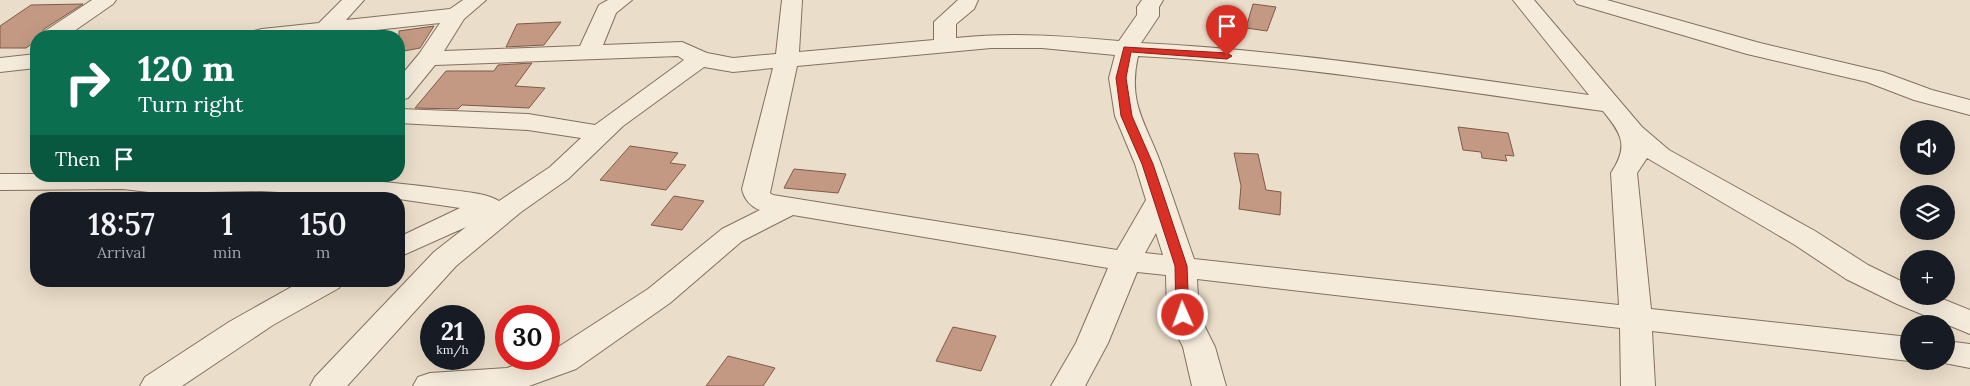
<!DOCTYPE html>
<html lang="en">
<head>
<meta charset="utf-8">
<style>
	:root { --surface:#171b24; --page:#20242c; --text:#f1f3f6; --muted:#9ea1a6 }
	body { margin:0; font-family:Lora,serif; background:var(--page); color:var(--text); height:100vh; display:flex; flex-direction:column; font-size:19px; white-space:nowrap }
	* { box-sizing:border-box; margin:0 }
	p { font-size:16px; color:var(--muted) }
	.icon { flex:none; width:28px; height:28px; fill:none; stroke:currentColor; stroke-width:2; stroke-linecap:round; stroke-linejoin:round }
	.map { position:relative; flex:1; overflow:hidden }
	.drawer { position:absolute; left:30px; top:192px; width:375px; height:95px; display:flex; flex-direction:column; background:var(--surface); border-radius:20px; box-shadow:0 5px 20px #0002 }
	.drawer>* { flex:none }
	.banner { position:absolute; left:30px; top:30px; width:375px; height:152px; border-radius:20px; box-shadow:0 5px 20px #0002; background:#0b6e4f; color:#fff; overflow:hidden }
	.buttons { position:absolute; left:1900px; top:120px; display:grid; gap:10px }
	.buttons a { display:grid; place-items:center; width:55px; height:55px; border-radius:50%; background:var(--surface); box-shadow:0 5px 20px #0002; font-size:25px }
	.speed { position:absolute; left:420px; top:305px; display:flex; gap:10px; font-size:25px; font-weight:700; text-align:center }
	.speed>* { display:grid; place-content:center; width:65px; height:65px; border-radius:50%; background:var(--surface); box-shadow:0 5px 20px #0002; line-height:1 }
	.speed small { font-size:12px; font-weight:400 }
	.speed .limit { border:8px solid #d22; background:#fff; color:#111 }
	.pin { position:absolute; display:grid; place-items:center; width:42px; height:42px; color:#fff; margin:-51px -21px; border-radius:50% 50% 50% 0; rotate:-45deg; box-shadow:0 0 5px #0007 }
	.pin .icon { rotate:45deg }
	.me { position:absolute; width:55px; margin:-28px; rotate:358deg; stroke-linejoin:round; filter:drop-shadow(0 0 4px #0008) }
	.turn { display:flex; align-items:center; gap:18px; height:105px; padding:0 25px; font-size:22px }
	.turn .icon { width:65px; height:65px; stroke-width:2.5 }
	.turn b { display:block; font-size:35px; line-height:42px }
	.then { display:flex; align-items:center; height:48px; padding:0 25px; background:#0003; gap:10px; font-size:19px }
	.eta { display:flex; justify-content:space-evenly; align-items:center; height:85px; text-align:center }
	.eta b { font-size:30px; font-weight:600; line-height:35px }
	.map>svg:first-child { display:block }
	.building { fill:#c39983; stroke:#805a48 }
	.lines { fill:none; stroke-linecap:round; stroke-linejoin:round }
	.minor-casing { stroke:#84705f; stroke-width:2 }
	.minor { fill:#f5ebdb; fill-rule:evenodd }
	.route { fill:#d93025; stroke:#8d1f18 }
</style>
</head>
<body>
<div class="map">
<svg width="1970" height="386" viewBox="0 0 1970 386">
	<rect width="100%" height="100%" fill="#eaddc9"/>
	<g class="building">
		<polygon points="83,4 44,29 40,36 36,36 36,41 26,48 0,48 0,26 31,5"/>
		<polygon points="1253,4 1276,7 1267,31 1246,28"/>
		<polygon points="561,22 544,45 506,47 517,24"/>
		<polygon points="434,26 420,48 399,52 399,31"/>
		<polygon points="532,63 515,86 545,88 529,108 462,105 458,109 415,108 446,71 494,71 498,65"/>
		<polygon points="1458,127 1508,133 1514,156 1505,155 1507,161 1482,158 1481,152 1463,150"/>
		<polygon points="630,146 678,153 670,163 686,165 666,190 600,180"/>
		<polygon points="1234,153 1258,154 1266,190 1281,192 1280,215 1239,209 1241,186"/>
		<polygon points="794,169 846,174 838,193 784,188"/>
		<polygon points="674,196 704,201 682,230 651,225"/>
		<polygon points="953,327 996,336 981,371 936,361"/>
		<polygon points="728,356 775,368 763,386 706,386"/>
	</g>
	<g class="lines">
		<g class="minor-casing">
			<g id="minor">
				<polygon points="92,0 116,0 113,4 67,36 42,36 45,31"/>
				<path d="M 342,0 L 364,0 L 346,20 L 450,9 L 463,0 L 486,0 L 464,19 L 444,51 L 580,46 L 599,5 L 608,0 L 632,0 L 616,13 L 603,45 L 682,42 L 707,53 L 733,58 L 776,54 L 782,0 L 802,0 L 799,52 L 934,40 L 934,22 L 958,0 L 978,0 L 974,9 L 956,24 L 956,38 C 1011,32 1064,36 1119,41 L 1137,15 L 1137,7 L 1142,0 L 1163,0 L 1159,7 L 1159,16 L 1141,43 C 1291,50 1441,75 1589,95 L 1513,0 L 1534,0 L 1642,127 L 1669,150 L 1815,231 L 1868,265 L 1909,285 L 1909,296 L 1935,296 L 1970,310 L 1970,334 L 1897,304 L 1846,279 L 1795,245 L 1647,158 L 1637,173 L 1651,309 L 1909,337 L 1909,361 L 1652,331 L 1655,386 L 1621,386 L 1620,328 L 1197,279 L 1199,315 L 1215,347 L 1226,386 L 1192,386 L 1183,347 L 1167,315 L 1166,275 L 1137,272 L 1108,343 L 1085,386 L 1051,386 L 1076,343 L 1108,268 L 793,215 L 742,241 L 670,303 L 576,369 L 529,386 L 413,386 L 418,377 L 430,373 L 507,368 L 532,359 L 549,359 L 549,353 L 648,289 L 722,229 L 760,210 C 751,207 744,199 742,189 L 773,68 L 733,72 L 704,67 L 623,126 L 568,179 L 521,212 L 456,266 L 347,386 L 310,386 L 315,377 L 434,252 L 466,227 L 399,257 L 399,237 L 460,208 L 399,199 L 261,191 L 157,193 L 123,189 L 0,190 L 0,174 L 36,174 L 36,176 C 169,176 305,170 437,188 C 454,191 485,192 499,201 L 550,167 L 581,138 L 528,130 L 399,123 L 399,109 L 528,114 L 595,125 L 684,60 L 678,56 L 435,65 L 408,98 L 399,100 L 399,78 L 419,54 L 440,23 L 320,36 L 251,36 L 254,31 L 262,29 L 319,23 ZM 991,48 L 1042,48 L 1115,55 L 1109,78 L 1115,116 L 1135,164 L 1146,200 L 1117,250 L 773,195 L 770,193 L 797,66 ZM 1138,56 C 1294,64 1449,90 1603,111 C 1622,134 1629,146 1611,173 L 1619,305 L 1194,259 C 1183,228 1173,197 1162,167 C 1147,124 1127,105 1138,56 ZM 1156,233 L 1163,255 L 1145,253 Z"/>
				<polygon points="1574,0 1607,0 1760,43 1883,72 1932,90 1970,100 1970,115 1914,100 1867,82 1747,54 1577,4"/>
				<polygon points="36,54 36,68 0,72 0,58"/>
				<polygon points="302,281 343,281 339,288 273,325 182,386 140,386 145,377 229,322"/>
				<polygon points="1946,341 1970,344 1970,368 1934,361 1946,361"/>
			</g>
		</g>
		<use href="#minor" class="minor"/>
	</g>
	<polygon class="route" points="1124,47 1227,53 1232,56 1227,59 1131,52 1126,78 1132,116 1153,164 1187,266 1189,315 1183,319 1176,315 1175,266 1142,164 1121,116 1116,78"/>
</svg>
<div class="buttons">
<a><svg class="icon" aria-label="sound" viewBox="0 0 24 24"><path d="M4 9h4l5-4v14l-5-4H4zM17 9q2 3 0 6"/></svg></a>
<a><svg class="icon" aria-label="layers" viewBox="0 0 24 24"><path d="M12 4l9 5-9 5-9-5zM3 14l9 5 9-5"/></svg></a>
<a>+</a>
<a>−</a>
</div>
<div class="speed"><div>21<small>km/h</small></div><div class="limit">30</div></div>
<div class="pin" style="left:1227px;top:56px;background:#d93025"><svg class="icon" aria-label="arrive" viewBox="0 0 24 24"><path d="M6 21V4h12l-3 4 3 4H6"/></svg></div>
<svg class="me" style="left:1183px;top:315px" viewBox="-20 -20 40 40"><circle r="17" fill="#d93025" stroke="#fff" stroke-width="3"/><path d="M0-11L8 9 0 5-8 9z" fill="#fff"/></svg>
<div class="banner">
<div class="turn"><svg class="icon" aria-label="right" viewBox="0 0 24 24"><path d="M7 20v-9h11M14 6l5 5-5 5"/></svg><div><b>120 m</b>Turn right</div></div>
<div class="then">Then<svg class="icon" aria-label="arrive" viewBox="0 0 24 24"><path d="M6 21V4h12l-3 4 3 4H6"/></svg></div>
</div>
<section class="drawer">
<div class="eta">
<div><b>18:57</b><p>Arrival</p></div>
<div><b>1</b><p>min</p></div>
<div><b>150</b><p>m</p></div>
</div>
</section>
</div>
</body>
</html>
